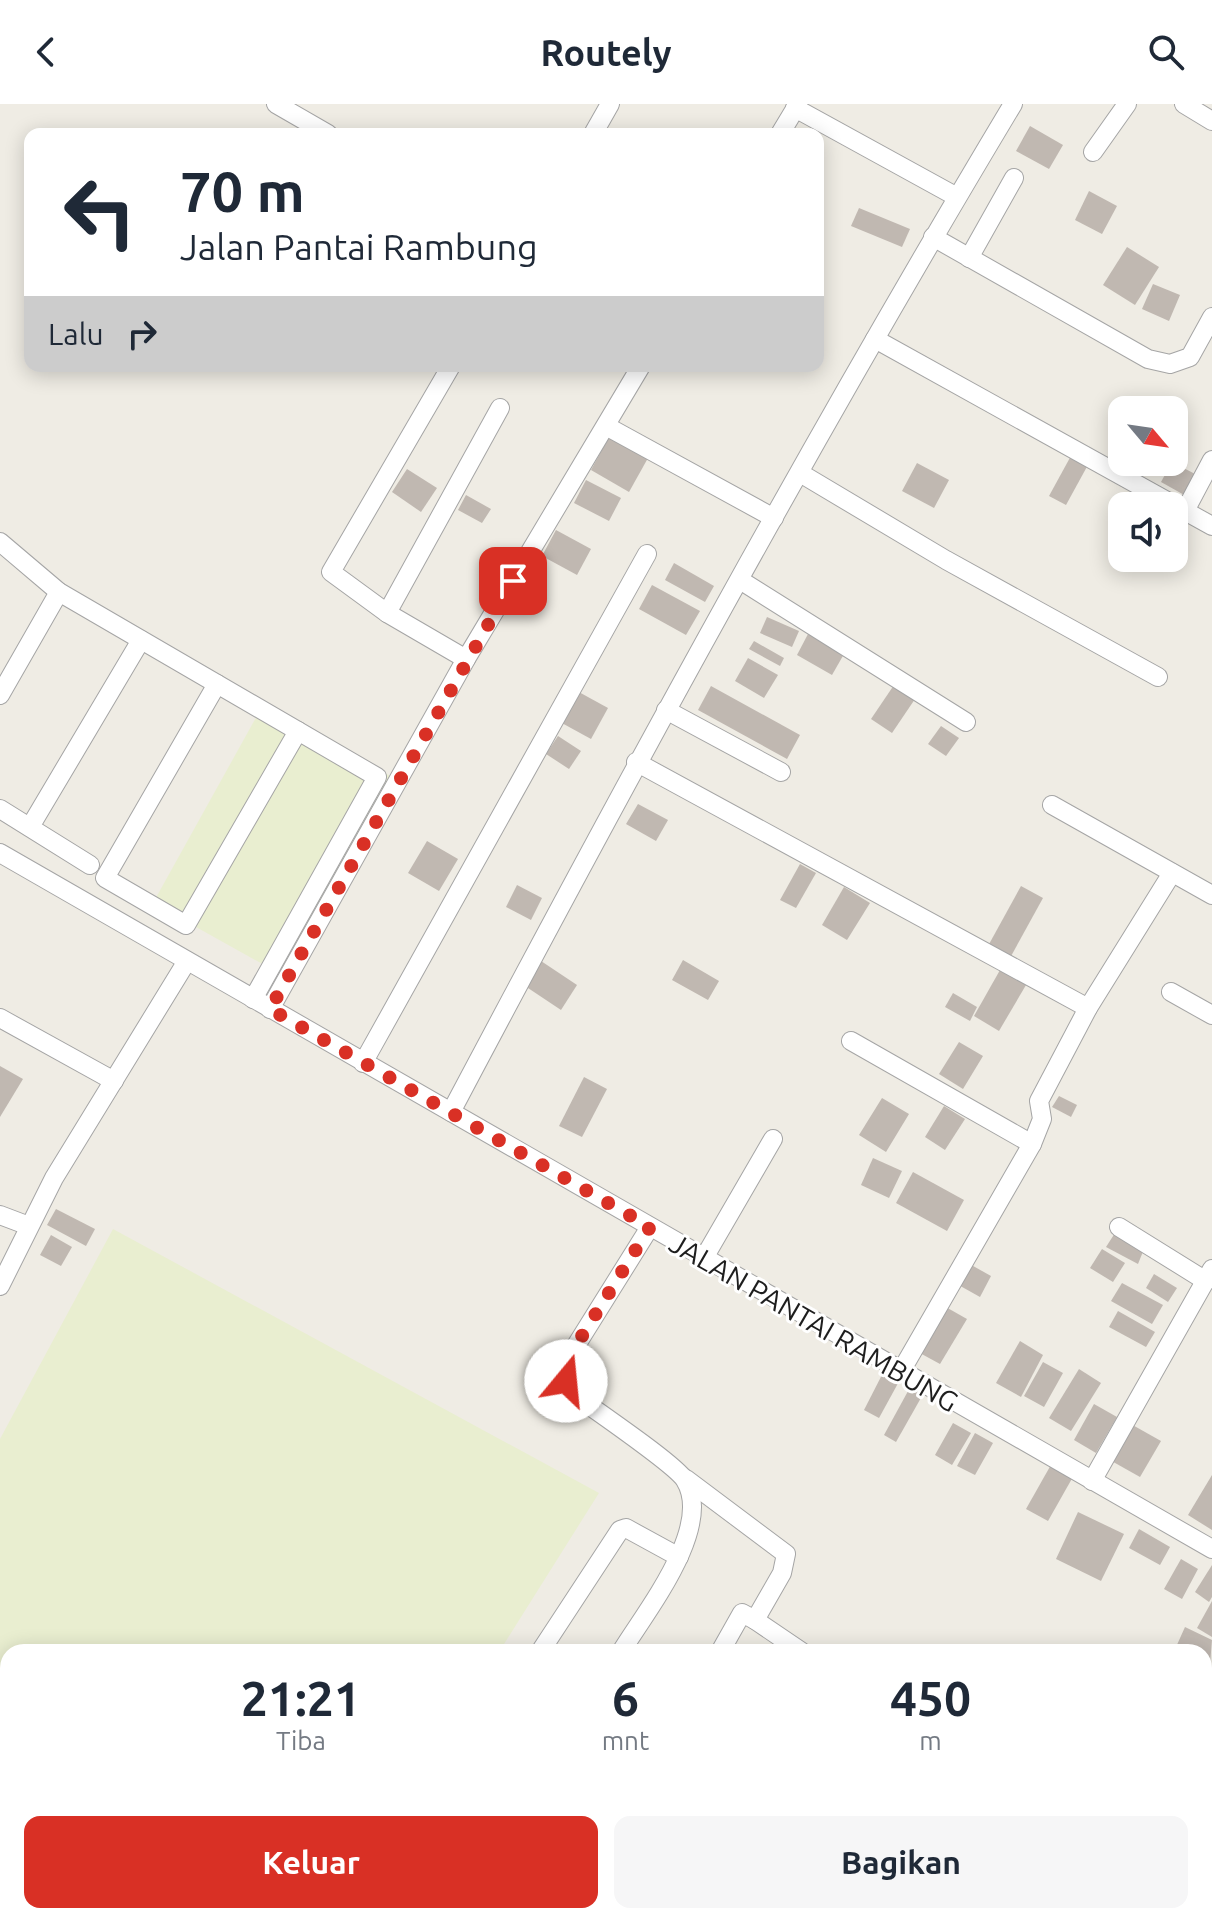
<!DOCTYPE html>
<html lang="id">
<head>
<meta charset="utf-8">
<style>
	:root { --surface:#fff; --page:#f6f6f7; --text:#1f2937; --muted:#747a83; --accent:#d93025 }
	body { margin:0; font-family:Ubuntu,sans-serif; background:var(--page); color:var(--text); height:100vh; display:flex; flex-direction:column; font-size:30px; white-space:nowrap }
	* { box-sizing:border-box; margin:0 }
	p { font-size:26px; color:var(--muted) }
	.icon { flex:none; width:44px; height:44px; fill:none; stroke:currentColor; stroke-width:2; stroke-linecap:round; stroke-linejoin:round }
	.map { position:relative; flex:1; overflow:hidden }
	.sheet { position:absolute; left:0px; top:1540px; width:1212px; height:280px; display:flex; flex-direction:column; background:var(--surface); border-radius:24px 24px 0 0; box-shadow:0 4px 20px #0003 }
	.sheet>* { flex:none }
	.guide { position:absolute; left:24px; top:24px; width:800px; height:244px; border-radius:16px; box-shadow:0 4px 20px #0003; background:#fff; color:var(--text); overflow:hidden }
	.needle { width:52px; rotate:119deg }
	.controls { position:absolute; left:1108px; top:292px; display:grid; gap:16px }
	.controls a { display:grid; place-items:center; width:80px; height:80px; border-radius:16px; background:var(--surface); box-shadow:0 4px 20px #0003; font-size:40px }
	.pin { position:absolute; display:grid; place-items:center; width:68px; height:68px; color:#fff; margin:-34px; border-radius:16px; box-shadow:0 4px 12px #0006 }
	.me { position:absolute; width:88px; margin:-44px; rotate:17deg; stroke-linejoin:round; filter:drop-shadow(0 0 6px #0008) }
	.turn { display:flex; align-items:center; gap:28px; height:168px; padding:0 24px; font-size:36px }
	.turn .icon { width:104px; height:104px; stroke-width:2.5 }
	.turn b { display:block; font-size:56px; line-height:68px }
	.then { display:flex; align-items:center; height:76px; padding:0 24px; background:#0003; gap:16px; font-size:30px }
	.eta { display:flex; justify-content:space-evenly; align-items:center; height:136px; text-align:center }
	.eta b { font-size:48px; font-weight:700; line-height:56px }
	.primary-button { display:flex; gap:16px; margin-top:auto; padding:16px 24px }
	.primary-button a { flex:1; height:92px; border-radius:16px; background:var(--accent); color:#fff; font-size:32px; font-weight:700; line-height:92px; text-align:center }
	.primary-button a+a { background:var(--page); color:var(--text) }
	header { display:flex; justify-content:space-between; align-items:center; height:104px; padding:0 24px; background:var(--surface); font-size:36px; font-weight:700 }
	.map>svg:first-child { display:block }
	.farmland { fill:#e9eed0 }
	.building { fill:#c0b8b1 }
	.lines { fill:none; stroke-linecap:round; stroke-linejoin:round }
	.minor-casing { stroke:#a5a5a5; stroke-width:20 }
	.minor { stroke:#fff; stroke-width:18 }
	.route { stroke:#d93025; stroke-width:14; stroke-dasharray:0 25.2 }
	.labels { text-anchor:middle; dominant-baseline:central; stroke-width:6; stroke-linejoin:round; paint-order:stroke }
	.street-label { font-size:28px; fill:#1e1e1e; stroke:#fff }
</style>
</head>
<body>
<header><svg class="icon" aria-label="back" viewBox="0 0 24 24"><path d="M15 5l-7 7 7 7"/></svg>Routely<svg class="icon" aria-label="search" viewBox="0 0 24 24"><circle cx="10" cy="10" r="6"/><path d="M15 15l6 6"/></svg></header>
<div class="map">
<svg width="1212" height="1820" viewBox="0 0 1212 1820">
	<rect width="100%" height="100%" fill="#efece4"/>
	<g class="farmland">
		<polygon points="263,601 392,673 282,871 153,799"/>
		<polygon points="113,1125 599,1389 499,1548 8,1548 8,1812 333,1812 328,1820 0,1820 0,1335"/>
	</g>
	<g class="building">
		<polygon points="1030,22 1063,41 1049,65 1016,47"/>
		<polygon points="1089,87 1117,102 1102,130 1075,116"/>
		<polygon points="859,104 910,125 902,143 851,122"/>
		<polygon points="1127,143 1159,163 1135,201 1103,181"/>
		<polygon points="1153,180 1180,191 1169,217 1142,205"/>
		<polygon points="609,333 648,354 629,388 591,366"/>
		<polygon points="1072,350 1089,359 1066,401 1049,392"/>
		<polygon points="1172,358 1197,371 1186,392 1161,378"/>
		<polygon points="917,359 949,376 934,404 902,387"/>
		<polygon points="407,365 437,384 421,408 392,388"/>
		<polygon points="586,376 621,394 609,417 574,399"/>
		<polygon points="466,391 491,405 482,419 458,406"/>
		<polygon points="556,426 591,445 577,471 542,452"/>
		<polygon points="674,459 714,482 705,498 665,476"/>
		<polygon points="652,481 700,507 686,531 639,505"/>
		<polygon points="767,513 799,527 792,543 760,529"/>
		<polygon points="808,530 844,550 832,571 797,551"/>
		<polygon points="754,537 784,554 780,562 749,545"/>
		<polygon points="748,554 778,571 764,594 735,577"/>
		<polygon points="894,581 915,595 892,629 871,615"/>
		<polygon points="711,582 800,631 787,655 698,606"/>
		<polygon points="577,587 608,604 591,635 560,618"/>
		<polygon points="941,622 959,634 946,652 928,640"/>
		<polygon points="558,632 581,647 569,665 546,650"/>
		<polygon points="638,700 668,716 656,737 626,720"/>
		<polygon points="427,737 458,755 439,787 408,769"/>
		<polygon points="800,760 816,769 796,804 780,796"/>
		<polygon points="517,781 542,794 531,816 506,803"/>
		<polygon points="1021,782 1043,794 1010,854 988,842"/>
		<polygon points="844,783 870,799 847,836 822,821"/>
		<polygon points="683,856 719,877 708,896 672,876"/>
		<polygon points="541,857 577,881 561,906 525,882"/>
		<polygon points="1000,866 1026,881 999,927 974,912"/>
		<polygon points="953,889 977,903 970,917 945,903"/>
		<polygon points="959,938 983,952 963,985 939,970"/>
		<polygon points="0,962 23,975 0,1013"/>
		<polygon points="584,973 607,985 582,1033 559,1022"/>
		<polygon points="1059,992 1077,1001 1071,1013 1052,1003"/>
		<polygon points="882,994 909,1010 886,1048 859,1031"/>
		<polygon points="944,1002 965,1015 945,1046 925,1033"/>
		<polygon points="873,1054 902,1067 889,1094 861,1081"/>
		<polygon points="913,1068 964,1096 947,1127 896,1099"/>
		<polygon points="56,1105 95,1125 86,1142 47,1121"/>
		<polygon points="1115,1129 1144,1145 1138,1160 1106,1143"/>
		<polygon points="51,1131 72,1143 61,1162 40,1151"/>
		<polygon points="1102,1145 1125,1159 1113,1178 1090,1164"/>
		<polygon points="966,1158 991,1172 980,1193 955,1179"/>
		<polygon points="1154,1170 1177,1184 1168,1198 1146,1184"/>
		<polygon points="1122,1179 1163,1201 1152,1220 1111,1197"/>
		<polygon points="944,1202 967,1215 940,1260 918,1248"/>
		<polygon points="1118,1207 1155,1228 1146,1243 1109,1223"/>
		<polygon points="1020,1237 1043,1251 1021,1293 996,1279"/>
		<polygon points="1043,1258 1063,1269 1044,1303 1024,1292"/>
		<polygon points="886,1263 902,1272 879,1314 864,1306"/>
		<polygon points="1079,1265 1101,1279 1071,1327 1049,1314"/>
		<polygon points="913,1278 926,1285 896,1338 884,1331"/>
		<polygon points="1094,1300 1117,1313 1096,1349 1074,1336"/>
		<polygon points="953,1319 971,1329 952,1361 935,1351"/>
		<polygon points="1129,1319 1161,1337 1140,1373 1108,1355"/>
		<polygon points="975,1329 993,1339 975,1371 957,1362"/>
		<polygon points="1052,1359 1074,1371 1048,1417 1026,1405"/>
		<polygon points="1212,1371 1212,1426 1188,1411"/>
		<polygon points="1078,1408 1124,1430 1101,1477 1056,1455"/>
		<polygon points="1139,1425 1170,1443 1160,1461 1129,1444"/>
		<polygon points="1181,1455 1198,1465 1182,1495 1164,1485"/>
		<polygon points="1212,1461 1212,1493 1209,1498 1195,1488"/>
		<polygon points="1212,1497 1212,1533 1197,1524"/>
		<polygon points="1185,1523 1212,1536 1210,1560 1204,1557 1204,1548 1186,1548 1176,1543"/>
		<polygon points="1204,1693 1212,1698 1212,1731 1204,1727"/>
		<polygon points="1212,1753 1212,1788 1204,1783 1204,1767"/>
		<polygon points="724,1812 740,1820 720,1820"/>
		<polygon points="790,1812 822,1812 817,1820 785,1820"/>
		<polygon points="1102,1812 1128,1812 1123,1820 1097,1820"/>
		<polygon points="1131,1812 1144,1812 1148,1814 1144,1820 1125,1820"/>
		<polygon points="1149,1812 1183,1812 1196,1820 1162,1820"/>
	</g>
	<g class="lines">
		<g class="minor-casing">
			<g id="minor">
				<polyline points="276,0 328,30"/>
				<polyline points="1184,0 1212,17"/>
				<polyline points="795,4 957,93"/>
				<polyline points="593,30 610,0"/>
				<polyline points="780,30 798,0"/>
				<polyline points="1093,48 1127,0"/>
				<polyline points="933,133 1148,255 1170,260 1190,253 1212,213"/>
				<polyline points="969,154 1014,74"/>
				<polyline points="875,235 1212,422"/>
				<polyline points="451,262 331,468 387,509 466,555"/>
				<polyline points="606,322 774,414"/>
				<polyline points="800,369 946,456 1158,573"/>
				<polyline points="1185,407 1212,356"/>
				<polyline points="0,438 59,488 377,673 253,895"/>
				<polyline points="740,476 966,618"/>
				<polyline points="387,509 500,304"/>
				<polyline points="217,580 105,774 186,821 298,627"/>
				<polyline points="0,591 59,488"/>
				<polyline points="666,606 781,668"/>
				<polyline points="636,658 1088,904"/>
				<polyline points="1052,701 1212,791"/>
				<polyline points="0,705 90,761"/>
				<polyline points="30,723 141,536"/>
				<polyline points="0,749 1212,1445"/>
				<polyline points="1171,888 1212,911"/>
				<polyline points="270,905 466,555 641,262"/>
				<polyline points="0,914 114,977"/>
				<polyline points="851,937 1032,1040"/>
				<polyline points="363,959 647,450"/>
				<path d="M 451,1008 C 631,668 815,330 1013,0"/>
				<polyline points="0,1111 29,1122"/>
				<polyline points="1119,1123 1206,1177"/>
				<polyline points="704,1154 773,1035"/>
				<polyline points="0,1182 54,1074 187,857"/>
				<polyline points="900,1269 1032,1040 1042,1015 1039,997 1088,904 1172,769"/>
				<polyline points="686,1375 786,1450 782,1469 755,1516 742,1509 720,1548"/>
				<polyline points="1092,1377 1212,1165"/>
				<polyline points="755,1516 802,1548"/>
				<polyline points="540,1548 620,1426 626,1424 679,1453"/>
				<path d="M 621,1548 C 646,1507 714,1423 685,1376 C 674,1359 593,1305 572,1289 L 566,1277 L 567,1256 L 650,1123"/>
				<polyline points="1204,1623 1212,1605"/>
				<polyline points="1204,1655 1212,1659"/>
				<polyline points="890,1812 906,1820"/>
				<polyline points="548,1820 553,1812"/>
				<polyline points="636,1820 641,1812"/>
				<polyline points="1092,1820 1097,1812"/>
			</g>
		</g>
		<use href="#minor" class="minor"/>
	</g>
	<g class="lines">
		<polyline class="route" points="513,477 270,905 650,1123 567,1256 566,1277"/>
	</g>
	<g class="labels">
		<g class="street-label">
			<text transform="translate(814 1218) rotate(30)">JALAN PANTAI RAMBUNG</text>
		</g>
	</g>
</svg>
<div class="controls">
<a><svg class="needle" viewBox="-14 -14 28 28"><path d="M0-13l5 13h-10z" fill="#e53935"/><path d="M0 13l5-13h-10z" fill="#747a83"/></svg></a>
<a><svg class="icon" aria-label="sound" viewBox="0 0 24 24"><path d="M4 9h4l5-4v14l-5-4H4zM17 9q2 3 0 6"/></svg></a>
</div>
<div class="pin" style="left:513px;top:477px;background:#d93025"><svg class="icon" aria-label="arrive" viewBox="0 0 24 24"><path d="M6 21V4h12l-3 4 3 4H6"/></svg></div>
<svg class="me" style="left:566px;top:1277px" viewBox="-20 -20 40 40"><circle r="19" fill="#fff"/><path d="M0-13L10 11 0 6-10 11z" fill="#d93025"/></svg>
<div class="guide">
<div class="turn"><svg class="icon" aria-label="left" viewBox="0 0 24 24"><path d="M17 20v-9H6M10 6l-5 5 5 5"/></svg><div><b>70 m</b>Jalan Pantai Rambung</div></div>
<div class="then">Lalu<svg class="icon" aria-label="right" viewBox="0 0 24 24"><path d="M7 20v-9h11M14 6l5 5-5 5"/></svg></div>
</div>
<section class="sheet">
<div class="eta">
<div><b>21:21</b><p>Tiba</p></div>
<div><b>6</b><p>mnt</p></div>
<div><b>450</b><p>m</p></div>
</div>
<div class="primary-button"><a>Keluar</a><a>Bagikan</a></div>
</section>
</div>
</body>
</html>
